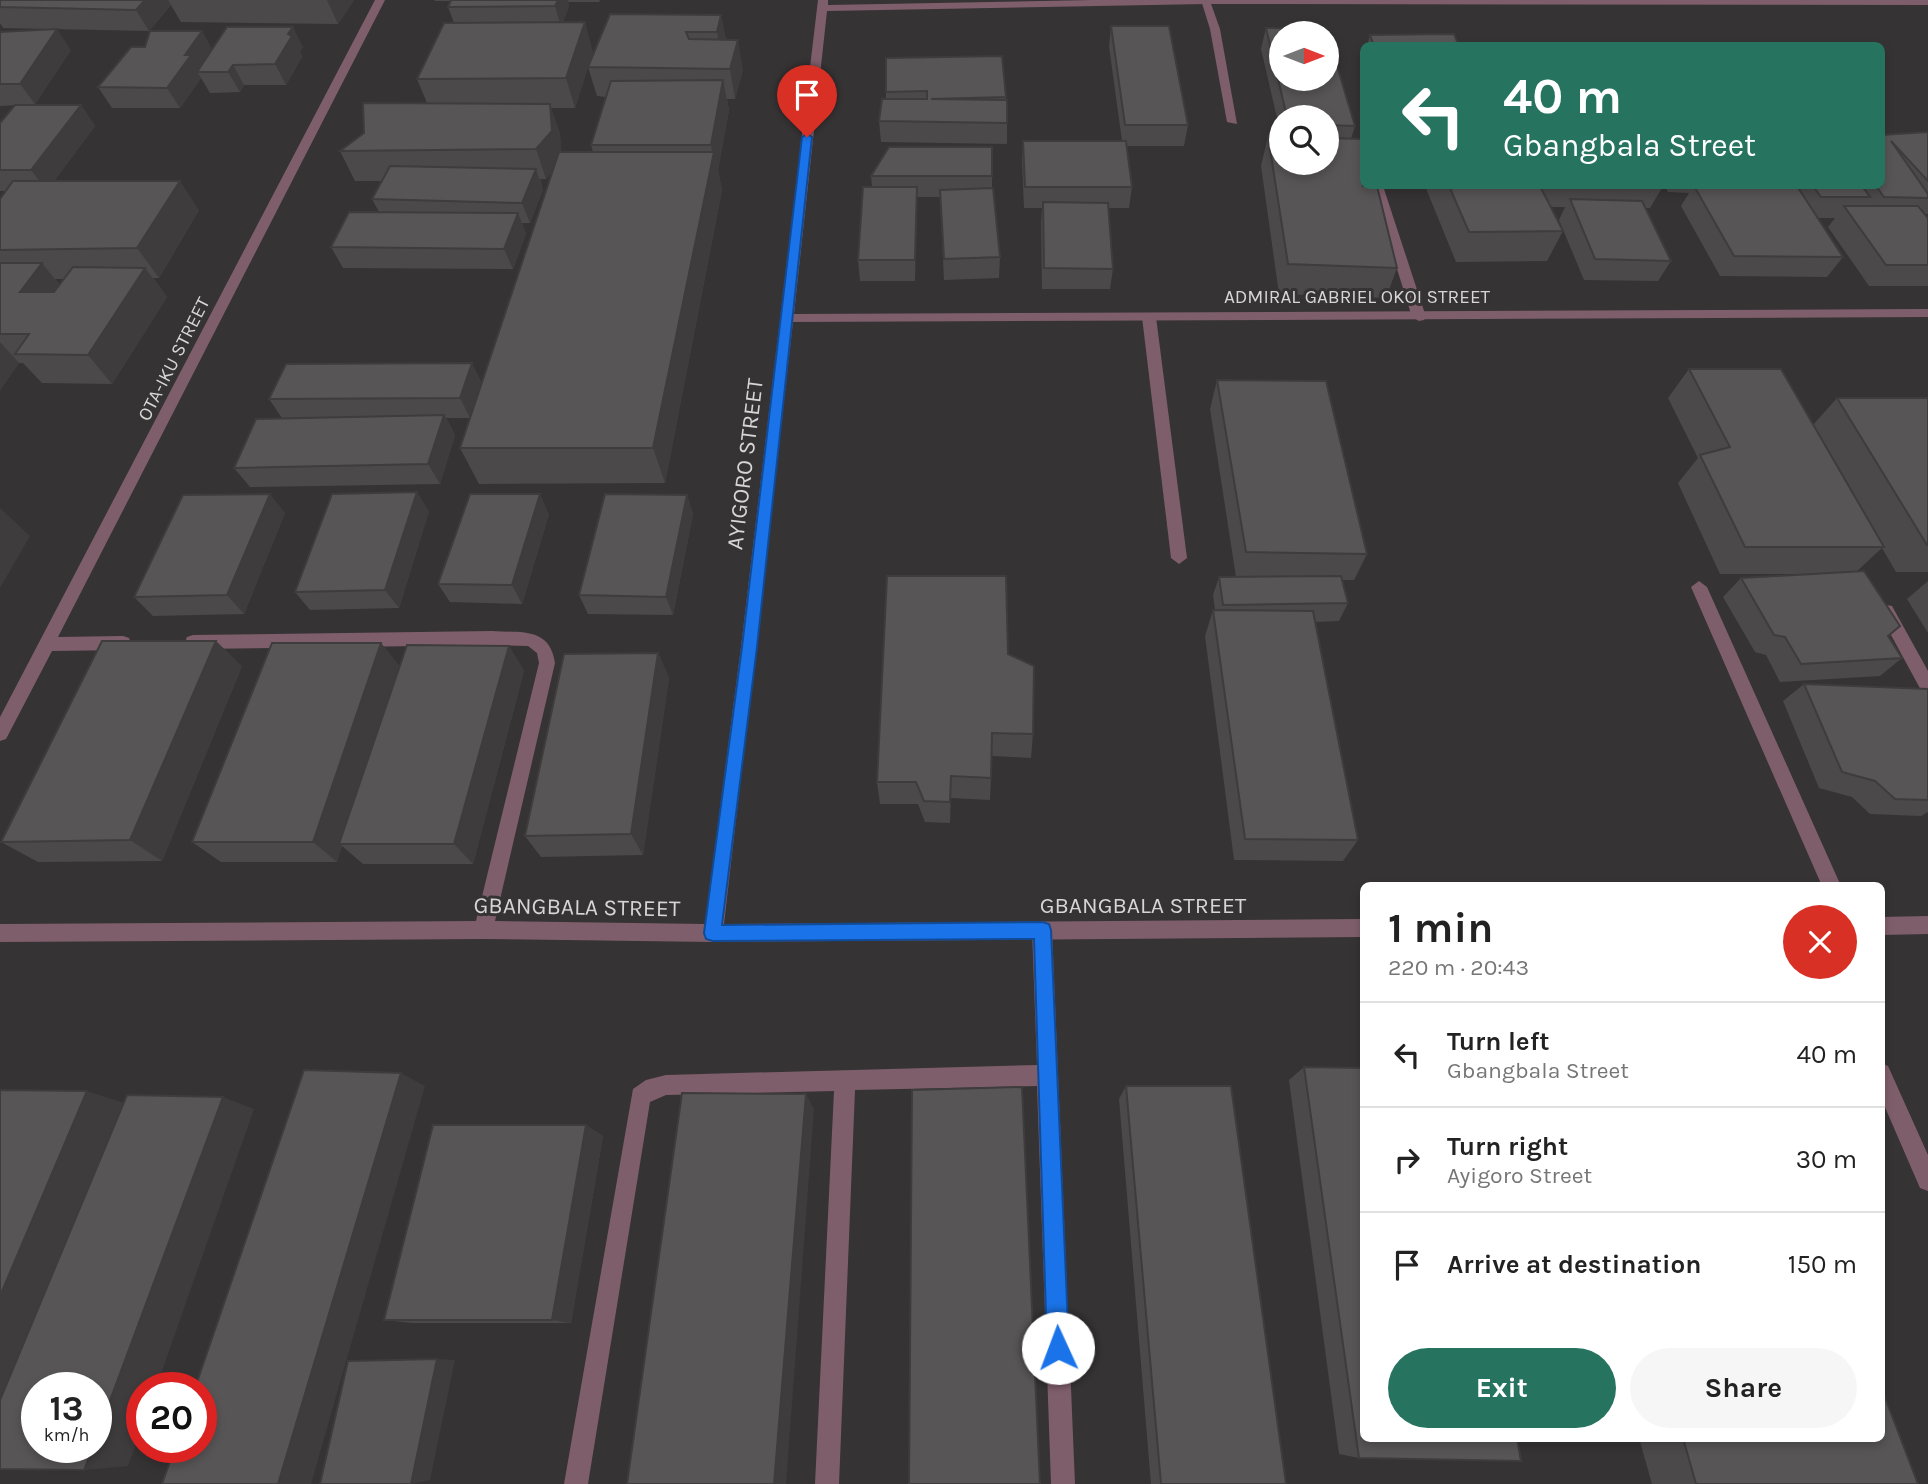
<!DOCTYPE html>
<html lang="en">
<head>
<meta charset="utf-8">
<style>
	:root { --surface:#fff; --page:#f6f6f6; --text:#222; --muted:#767676; --line:#e0e0e0; --accent:#267360 }
	body { margin:0; font-family:Karla,sans-serif; background:var(--page); color:var(--text); height:100vh; display:flex; flex-direction:column; font-size:26px; white-space:nowrap }
	* { box-sizing:border-box; margin:0 }
	p { font-size:23px; color:var(--muted) }
	.icon { flex:none; width:38px; height:38px; fill:none; stroke:currentColor; stroke-width:2; stroke-linecap:round; stroke-linejoin:round }
	.map { position:relative; flex:1; overflow:hidden }
	.drawer { position:absolute; left:1360px; top:882px; width:525px; height:560px; display:flex; flex-direction:column; background:var(--surface); border-radius:10px; box-shadow:0 4px 10px #0003 }
	.drawer>* { flex:none }
	.top-card { position:absolute; left:1360px; top:42px; width:525px; height:147px; border-radius:10px; box-shadow:0 4px 10px #0003; background:#267360; color:#fff; overflow:hidden }
	.needle { width:46px; rotate:90deg }
	.buttons { position:absolute; left:1269px; top:21px; display:grid; gap:14px }
	.buttons a { display:grid; place-items:center; width:70px; height:70px; border-radius:50%; background:var(--surface); box-shadow:0 4px 10px #0003; font-size:35px }
	.speed { position:absolute; left:21px; top:1372px; display:flex; gap:14px; font-size:35px; font-weight:700; text-align:center }
	.speed>* { display:grid; place-content:center; width:91px; height:91px; border-radius:50%; background:var(--surface); box-shadow:0 4px 10px #0003; line-height:1 }
	.speed small { font-size:18px; font-weight:400 }
	.speed .limit { border:10px solid #d22; background:#fff; color:#111 }
	.pin { position:absolute; display:grid; place-items:center; width:60px; height:60px; color:#fff; margin:-72px -30px; border-radius:50% 50% 50% 0; rotate:-45deg; box-shadow:0 0 7px #0007 }
	.pin .icon { rotate:45deg }
	.me { position:absolute; width:77px; margin:-38px; rotate:358deg; stroke-linejoin:round; filter:drop-shadow(0 0 5px #0008) }
	.turn { display:flex; align-items:center; gap:24px; height:147px; padding:0 28px; font-size:32px }
	.turn .icon { width:91px; height:91px; stroke-width:2.5 }
	.turn b { display:block; font-size:49px; line-height:60px }
	.round { display:grid; place-items:center; flex:none; width:74px; height:74px; border-radius:37px; background:var(--page) }
	.overview { display:flex; align-items:center; justify-content:space-between; height:119px; padding:0 28px }
	h1 { font-size:42px; font-weight:700; line-height:52px }
	.cta { display:flex; gap:14px; margin-top:auto; padding:14px 28px }
	.cta a { flex:1; height:80px; border-radius:42px; background:var(--accent); color:#fff; font-size:28px; font-weight:700; line-height:80px; text-align:center }
	.cta a+a { background:var(--page); color:var(--text) }
	ul { padding:0; list-style:none }
	li { display:flex; align-items:center; gap:21px; height:105px; padding:0 28px; border-top:2px solid var(--line) }
	li div { flex:1 }
	li b { display:block; font-size:26px }
	li em { font-style:normal }
	.map>svg:first-child { display:block }
	.lines { fill:none; stroke-linecap:round; stroke-linejoin:round }
	.lane { fill:#7f5e6c; fill-rule:evenodd }
	.street { fill:#7f5e6c; fill-rule:evenodd }
	.wall { fill:#4c494a; fill-rule:evenodd }
	.shaded-wall { fill:#3e3c3c }
	.building { fill:#585556; stroke:#3e3c3c; stroke-width:2; fill-rule:evenodd }
	.route { fill:#1a73e8; stroke:#114b97; stroke-width:2 }
	.labels { text-anchor:middle; dominant-baseline:central; stroke-width:6; stroke-linejoin:round; paint-order:stroke }
	.far-street-label { font-size:19px; fill:#d8d5d6; stroke:#363334 }
	.street-label { font-size:23px; fill:#d8d5d6; stroke:#363334 }
</style>
</head>
<body>
<div class="map">
<svg width="1928" height="1484" viewBox="0 0 1928 1484">
	<rect width="100%" height="100%" fill="#363334"/>
	<g class="lines">
		<g class="lane">
			<polygon points="1201,0 1210,1 1220,29 1237,124 1227,122 1210,29"/>
			<polygon points="1371,186 1383,186 1426,317 1424,320 1419,321 1412,317"/>
			<polygon points="1149,313 1156,317 1187,558 1179,564 1171,558 1142,317"/>
			<polygon points="1699,581 1707,587 1841,886 1822,886 1691,587"/>
			<polygon points="1886,605 1892,606 1928,671 1928,694 1922,692 1878,611"/>
			<polygon points="1042,921 1049,924 1052,930 1075,1484 1051,1484 1037,1086 855,1090 839,1484 815,1484 834,1091 666,1095 650,1102 588,1484 564,1484 633,1089 646,1080 666,1075 1037,1065 1032,930 1035,924"/>
		</g>
		<g class="street">
			<polygon points="375,0 385,0 58,637 123,636 129,638 131,643 129,648 123,650 52,651 6,739 0,741 0,717"/>
			<path d="M 818,0 L 828,0 L 828,5 L 1092,0 L 1928,0 L 1928,5 L 1205,4 L 827,11 L 794,314 L 1928,309 L 1928,317 L 793,322 L 724,924 L 1363,919 L 1363,937 L 713,942 L 483,939 L 0,942 L 0,924 L 476,921 L 539,663 L 537,653 L 528,646 L 492,645 L 193,649 L 187,647 L 185,642 L 187,637 L 193,635 L 492,631 C 521,633 550,627 555,663 L 495,921 L 705,924 L 741,647 Z"/>
			<polygon points="1928,916 1928,934 1881,935 1881,917"/>
			<polygon points="1881,1063 1888,1066 1928,1155 1928,1191 1920,1188 1881,1098"/>
		</g>
	</g>
	<g class="wall">
		<polygon points="0,0 354,0 338,24 181,22 171,5 149,31 3,28 0,23"/>
		<path d="M 434,0 L 600,0 L 599,2 L 568,2 L 569,6 L 563,22 L 593,52 L 589,66 L 721,15 L 726,40 L 743,70 L 735,99 L 727,99 L 729,110 L 718,170 L 722,190 L 665,483 L 479,484 L 460,448 L 470,418 L 446,418 L 455,435 L 440,484 L 250,487 L 234,468 L 282,418 L 269,399 L 482,383 L 553,171 L 546,179 L 540,179 L 543,190 L 530,223 L 522,223 L 526,234 L 513,269 L 343,268 L 331,247 L 379,212 L 372,199 L 382,181 L 355,181 L 340,151 L 427,103 L 417,79 L 454,23 L 448,7 L 450,1 L 435,1 ZM 588,67 L 597,96 L 606,97 L 591,145 L 593,152 L 561,152 L 560,134 L 551,108 L 575,108 Z"/>
		<polygon points="1111,26 1188,125 1184,146 1126,146 1132,187 1129,208 1108,208 1113,269 1110,289 1042,289 1041,223 1042,208 1024,208 1022,162 1023,141 1122,141 1109,46"/>
		<polygon points="1266,28 1355,126 1351,139 1397,268 1386,298 1279,294 1261,166 1268,136 1326,163 1326,117 1281,117 1281,135 1261,49"/>
		<polygon points="0,32 71,50 35,104 0,106"/>
		<polygon points="1370,35 1459,46 1367,46"/>
		<polygon points="303,47 300,52 302,57 286,85 244,85 240,92 210,93 201,78 180,108 112,108 98,87 213,49"/>
		<polygon points="886,58 1006,97 1007,123 1007,144 881,142 879,121 886,99"/>
		<path d="M 81,105 L 95,126 L 54,181 L 199,210 L 159,278 L 153,278 L 167,297 L 112,384 L 42,383 L 23,363 L 19,363 L 0,390 L 0,199 L 6,191 L 0,191 L 0,123 ZM 55,279 L 64,279 L 60,285 Z"/>
		<polygon points="1928,132 1928,214 1925,214 1928,218 1928,286 1869,286 1828,227 1835,218 1818,218 1843,257 1827,277 1720,276 1681,206 1689,193 1668,192 1665,186 1881,186 1881,135"/>
		<polygon points="992,147 992,188 1000,257 999,278 944,280 940,197 917,197 915,281 860,281 858,260 872,187 871,176"/>
		<polygon points="1425,186 1661,186 1662,188 1650,208 1646,208 1671,261 1658,281 1584,280 1559,220 1565,207 1551,207 1563,231 1547,261 1456,262"/>
		<polygon points="1689,369 1813,425 1837,398 1928,398 1928,572 1896,572 1882,548 1856,572 1888,636 1902,658 1880,676 1780,682 1766,655 1755,652 1723,597 1741,578 1824,574 1720,574 1678,483 1698,458 1668,398"/>
		<polygon points="1217,380 1367,554 1354,580 1342,580 1348,603 1339,621 1315,622 1358,840 1343,861 1234,860 1205,636 1213,610 1215,610 1213,595 1219,577 1236,577 1210,409"/>
		<polygon points="687,495 693,514 673,615 588,614 579,595"/>
		<polygon points="429,511 399,608 310,610 295,592"/>
		<polygon points="285,513 244,614 153,616 134,597"/>
		<polygon points="549,514 522,604 450,602 438,584"/>
		<polygon points="1928,581 1928,633 1907,599"/>
		<polygon points="381,643 399,666 509,646 524,671 473,864 363,864 342,846 337,862 221,862 192,842"/>
		<polygon points="658,653 669,678 643,855 541,857 525,836"/>
		<polygon points="1008,654 1033,734 1031,758 992,756 990,800 951,798 950,823 925,822 918,804 880,804 877,782"/>
		<polygon points="242,666 162,861 38,862 1,842"/>
		<polygon points="1804,684 1928,689 1928,812 1921,816 1870,814 1852,797 1819,788 1783,701"/>
		<polygon points="1304,1067 1359,1458 1339,1454 1289,1080"/>
		<polygon points="1126,1086 1286,1484 1151,1484 1119,1099"/>
		<polygon points="586,1125 603,1136 571,1323 412,1323 384,1320"/>
		<polygon points="1639,1438 1881,1438 1918,1484 1652,1484"/>
	</g>
	<g class="shaded-wall">
		<polygon points="145,0 168,0 171,5 149,31 136,10"/>
		<polygon points="327,0 354,0 338,24"/>
		<polygon points="558,0 568,0 569,6 561,27 555,6"/>
		<polygon points="721,15 727,45 722,61 717,32"/>
		<polygon points="585,22 593,52 575,108 566,78"/>
		<polygon points="293,27 303,47 300,52 302,57 286,85 275,64"/>
		<polygon points="57,29 71,50 35,104 20,84"/>
		<polygon points="202,31 214,52 197,72 201,78 180,108 167,88 185,55"/>
		<polygon points="738,40 743,70 735,99 730,69"/>
		<polygon points="233,65 244,85 240,92 228,72"/>
		<polygon points="723,80 729,110 718,170 722,190 665,483 653,448 713,157 711,145"/>
		<polygon points="550,104 560,134 562,160 546,179 536,149"/>
		<polygon points="81,105 95,126 47,191 31,170"/>
		<polygon points="536,169 543,190 530,223 522,203"/>
		<polygon points="180,181 199,210 159,278 137,248"/>
		<polygon points="917,187 917,208 915,281 915,260"/>
		<polygon points="518,213 526,234 513,269 504,249"/>
		<polygon points="42,263 66,293 20,292"/>
		<polygon points="145,268 167,297 112,384 88,355"/>
		<polygon points="0,342 19,363 0,390"/>
		<polygon points="472,363 482,383 470,418 460,398"/>
		<polygon points="444,415 455,435 440,484 428,464"/>
		<polygon points="417,492 429,511 399,608 385,590"/>
		<polygon points="270,494 285,513 244,614 227,595"/>
		<polygon points="540,494 549,514 522,604 512,585"/>
		<polygon points="687,495 693,514 673,615 666,597"/>
		<polygon points="0,508 30,536 0,588"/>
		<polygon points="216,641 242,666 162,861 130,840"/>
		<polygon points="381,643 401,668 339,844 342,846 337,862 313,842"/>
		<polygon points="509,646 524,671 473,864 454,844"/>
		<polygon points="658,653 669,678 643,855 631,834"/>
		<polygon points="951,776 951,798 950,823 950,802"/>
		<polygon points="401,1073 425,1086 311,1484 278,1484"/>
		<polygon points="87,1091 124,1103 0,1411 0,1296"/>
		<polygon points="806,1094 814,1109 786,1484 774,1484"/>
		<polygon points="223,1097 254,1109 156,1388 142,1388 142,1427 128,1466 84,1470 93,1447 96,1447 96,1438"/>
		<polygon points="586,1125 603,1136 571,1323 552,1320"/>
		<polygon points="437,1359 455,1360 430,1480 411,1484"/>
	</g>
	<g class="building">
		<polygon points="0,0 145,0 136,10 0,7"/>
		<polygon points="451,0 558,0 555,6 448,7"/>
		<polygon points="610,14 721,15 717,32 686,32 689,39 738,40 730,69 588,67"/>
		<polygon points="585,22 566,78 417,79 444,23"/>
		<polygon points="1111,26 1169,26 1188,125 1125,125"/>
		<polygon points="227,27 293,27 288,34 292,36 275,64 233,65 228,72 197,72"/>
		<path d="M 1266,28 L 1326,29 L 1355,126 L 1326,125 L 1326,117 L 1287,117 ZM 1281,33 L 1326,33 L 1326,79 L 1281,79 Z"/>
		<polygon points="57,29 20,84 0,84 0,32"/>
		<polygon points="150,31 202,31 185,55 191,55 167,88 98,87 131,47 145,47"/>
		<polygon points="1454,34 1459,46 1374,46 1370,35"/>
		<polygon points="1002,56 1006,97 931,99 1007,100 1007,123 879,121 882,99 927,99 927,91 886,92 886,58"/>
		<polygon points="723,80 711,145 591,145 611,81"/>
		<polygon points="363,103 550,104 552,131 536,149 340,151 364,133"/>
		<polygon points="15,105 81,105 31,170 0,170 0,123"/>
		<polygon points="1928,132 1928,181 1891,141 1928,194 1928,198 1884,197 1876,186 1881,186 1881,135"/>
		<polygon points="1268,136 1281,136 1281,163 1326,163 1326,138 1363,139 1363,186 1377,186 1397,268 1288,264"/>
		<polygon points="1023,141 1126,141 1132,187 1025,187"/>
		<polygon points="889,147 992,147 992,176 871,176"/>
		<polygon points="559,152 714,152 653,448 460,448"/>
		<polygon points="390,166 536,169 522,203 372,199"/>
		<polygon points="13,181 180,181 137,248 0,250 0,199"/>
		<polygon points="1449,186 1540,186 1563,231 1469,232"/>
		<polygon points="1544,186 1661,186 1662,188"/>
		<polygon points="1694,186 1797,186 1843,257 1734,256"/>
		<polygon points="1813,186 1862,186 1870,197 1821,197"/>
		<polygon points="863,187 917,187 915,260 858,260"/>
		<polygon points="993,188 1000,257 944,259 940,190"/>
		<polygon points="1570,199 1642,201 1671,261 1595,259"/>
		<polygon points="1043,202 1108,203 1113,269 1044,268"/>
		<polygon points="1844,206 1918,206 1928,218 1928,265 1886,265"/>
		<polygon points="349,212 518,213 504,249 331,247"/>
		<polygon points="0,263 42,263 20,292 54,292 73,267 145,268 88,355 15,354 29,334 0,334"/>
		<polygon points="472,363 460,398 269,399 286,364"/>
		<polygon points="1689,369 1781,369 1884,547 1745,547 1700,455 1730,447"/>
		<polygon points="1217,380 1326,381 1367,554 1246,552"/>
		<polygon points="1837,398 1928,398 1928,545 1927,545"/>
		<polygon points="444,415 428,464 234,468 256,419"/>
		<polygon points="417,492 385,590 295,592 332,494"/>
		<polygon points="270,494 227,595 134,597 183,495"/>
		<polygon points="470,494 540,494 512,585 438,584"/>
		<polygon points="605,494 687,495 666,597 579,595"/>
		<polygon points="1864,571 1900,626 1888,636 1902,658 1801,664 1785,637 1774,635 1741,578"/>
		<polygon points="887,576 1006,576 1008,654 1034,666 1033,734 992,733 991,778 951,776 950,802 924,801 916,782 877,782"/>
		<polygon points="1341,576 1348,603 1223,605 1219,577"/>
		<polygon points="1213,610 1313,611 1358,840 1245,839"/>
		<polygon points="102,641 216,641 130,840 1,842"/>
		<polygon points="272,643 381,643 313,842 192,842"/>
		<polygon points="407,645 509,646 454,844 339,844"/>
		<polygon points="658,653 631,834 525,836 564,654"/>
		<polygon points="1804,684 1928,689 1928,800 1895,799 1875,781 1842,772"/>
		<polygon points="1304,1067 1363,1068 1363,1438 1517,1438 1521,1461 1359,1458"/>
		<polygon points="304,1070 401,1073 278,1484 162,1484 175,1447 201,1447 201,1388 195,1388"/>
		<polygon points="1126,1086 1231,1086 1286,1484 1161,1484"/>
		<polygon points="1022,1087 1040,1484 909,1484 912,1090"/>
		<polygon points="0,1090 87,1091 0,1296"/>
		<polygon points="682,1093 806,1094 774,1484 627,1484"/>
		<polygon points="127,1095 223,1097 96,1438 96,1388 37,1388 37,1447 93,1447 84,1470 0,1469 0,1400"/>
		<polygon points="433,1125 586,1125 552,1320 384,1320"/>
		<polygon points="437,1359 411,1484 320,1484 348,1361"/>
		<polygon points="1881,1387 1918,1484 1696,1484 1683,1438 1881,1438"/>
	</g>
	<polygon class="route" points="807,134 812,137 757,647 722,925 1042,922 1049,924 1051,930 1069,1348 1065,1355 1058,1359 1050,1355 1047,1348 1034,939 713,941 706,939 704,933 742,647 802,137"/>
	<g class="labels">
		<g class="far-street-label">
			<text x="1357" y="297">ADMIRAL GABRIEL OKOI STREET</text>
			<text transform="translate(174 359) rotate(-63)">OTA-IKU STREET</text>
		</g>
		<g class="street-label">
			<text transform="translate(745 464) rotate(-83)">AYIGORO STREET</text>
			<text x="1143" y="905">GBANGBALA STREET</text>
			<text transform="translate(577 907) rotate(1)">GBANGBALA STREET</text>
		</g>
	</g>
</svg>
<div class="buttons">
<a><svg class="needle" viewBox="-14 -14 28 28"><path d="M0-13l5 13h-10z" fill="#e53935"/><path d="M0 13l5-13h-10z" fill="#767676"/></svg></a>
<a><svg class="icon" aria-label="search" viewBox="0 0 24 24"><circle cx="10" cy="10" r="6"/><path d="M15 15l6 6"/></svg></a>
</div>
<div class="speed"><div>13<small>km/h</small></div><div class="limit">20</div></div>
<div class="pin" style="left:807px;top:137px;background:#d93025"><svg class="icon" aria-label="arrive" viewBox="0 0 24 24"><path d="M6 21V4h12l-3 4 3 4H6"/></svg></div>
<svg class="me" style="left:1058px;top:1348px" viewBox="-20 -20 40 40"><circle r="19" fill="#fff"/><path d="M0-13L10 11 0 6-10 11z" fill="#1a73e8"/></svg>
<div class="top-card">
<div class="turn"><svg class="icon" aria-label="left" viewBox="0 0 24 24"><path d="M17 20v-9H6M10 6l-5 5 5 5"/></svg><div><b>40 m</b>Gbangbala Street</div></div>
</div>
<section class="drawer">
<div class="overview"><div><h1>1 min</h1><p>220 m · 20:43</p></div><a class="round" style="background:#d93025;color:#fff"><svg class="icon" aria-label="close" viewBox="0 0 24 24"><path d="M6 6l12 12M18 6L6 18"/></svg></a></div>
<ul>
<li><svg class="icon" aria-label="left" viewBox="0 0 24 24"><path d="M17 20v-9H6M10 6l-5 5 5 5"/></svg><div><b>Turn left</b><p>Gbangbala Street</p></div><em>40 m</em></li>
<li><svg class="icon" aria-label="right" viewBox="0 0 24 24"><path d="M7 20v-9h11M14 6l5 5-5 5"/></svg><div><b>Turn right</b><p>Ayigoro Street</p></div><em>30 m</em></li>
<li><svg class="icon" aria-label="arrive" viewBox="0 0 24 24"><path d="M6 21V4h12l-3 4 3 4H6"/></svg><div><b>Arrive at destination</b></div><em>150 m</em></li>
</ul>
<div class="cta"><a>Exit</a><a>Share</a></div>
</section>
</div>
</body>
</html>
